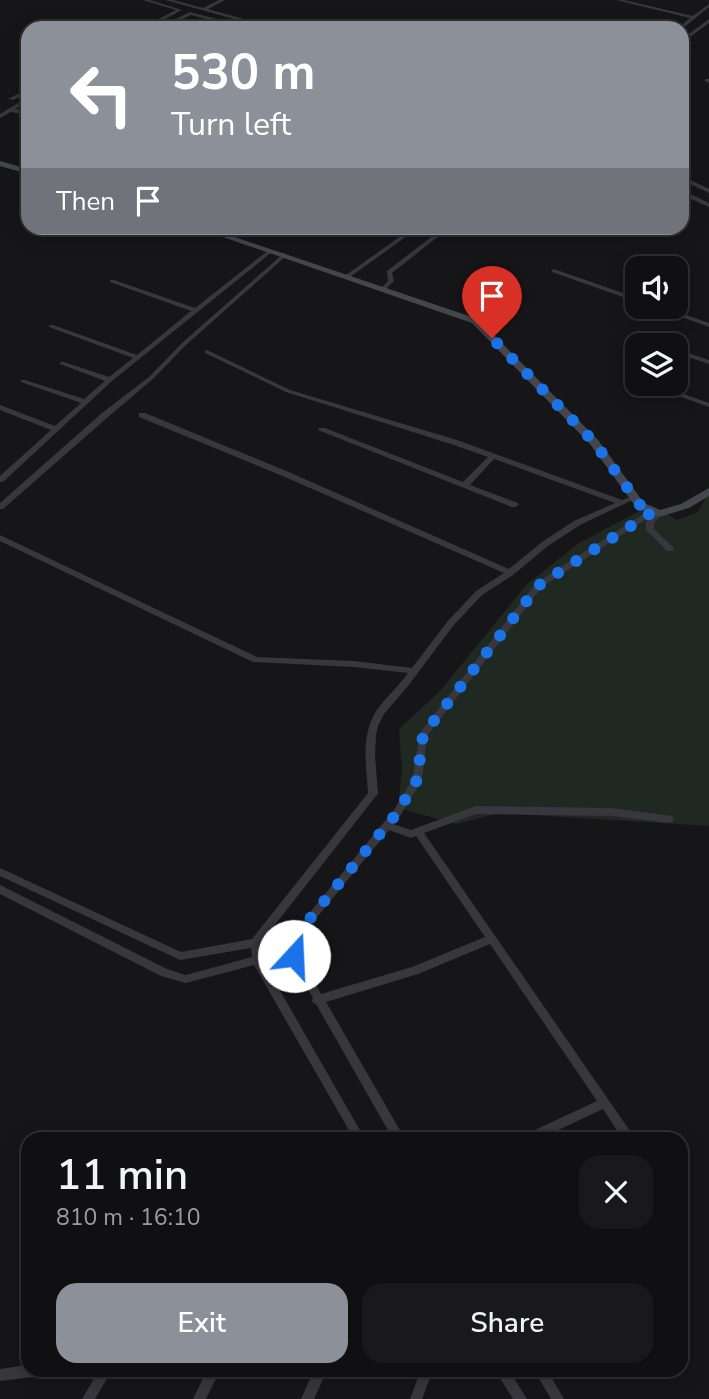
<!DOCTYPE html>
<html lang="en">
<head>
<meta charset="utf-8">
<style>
	:root { --surface:#101012; --page:#19191b; --text:#f1f3f6; --muted:#9c9d9f; --line:#303032; --accent:#8c9099 }
	body { margin:0; font-family:"Nunito Sans",sans-serif; background:var(--page); color:var(--text); height:100vh; display:flex; flex-direction:column; font-size:26px; white-space:nowrap }
	* { box-sizing:border-box; margin:0 }
	p { font-size:23px; color:var(--muted) }
	.icon { flex:none; width:38px; height:38px; fill:none; stroke:currentColor; stroke-width:2; stroke-linecap:round; stroke-linejoin:round }
	.map { position:relative; flex:1; overflow:hidden }
	.panel { position:absolute; left:21px; top:1132px; width:667px; height:245px; display:flex; flex-direction:column; background:var(--surface); border-radius:21px; box-shadow:0 4px 18px #0003,0 0 0 2px var(--line) }
	.panel>* { flex:none }
	.banner { position:absolute; left:21px; top:21px; width:668px; height:214px; border-radius:21px; box-shadow:0 4px 18px #0003,0 0 0 2px var(--line); background:#8c9099; color:#fff; overflow:hidden }
	.buttons { position:absolute; left:625px; top:256px; display:grid; gap:14px }
	.buttons a { display:grid; place-items:center; width:63px; height:63px; border-radius:14px; background:var(--surface); box-shadow:0 4px 18px #0003,0 0 0 2px var(--line); font-size:35px }
	.pin { position:absolute; display:grid; place-items:center; width:60px; height:60px; color:#fff; margin:-72px -30px; border-radius:50% 50% 50% 0; rotate:-45deg; box-shadow:0 0 7px #0007 }
	.pin .icon { rotate:45deg }
	.me { position:absolute; width:77px; margin:-38px; rotate:20deg; stroke-linejoin:round; filter:drop-shadow(0 0 5px #0008) }
	.turn { display:flex; align-items:center; gap:24px; height:147px; padding:0 35px; font-size:32px }
	.turn .icon { width:91px; height:91px; stroke-width:2.5 }
	.turn b { display:block; font-size:49px; line-height:60px }
	.then { display:flex; align-items:center; height:66px; padding:0 35px; background:#0003; gap:14px; font-size:26px }
	.round { display:grid; place-items:center; flex:none; width:74px; height:74px; border-radius:21px; background:var(--page) }
	.head { display:flex; align-items:center; justify-content:space-between; height:119px; padding:0 35px }
	h1 { font-size:42px; font-weight:600; line-height:52px }
	.button { display:flex; gap:14px; margin-top:auto; padding:14px 35px }
	.button a { flex:1; height:80px; border-radius:21px; background:var(--accent); color:#fff; font-size:28px; font-weight:600; line-height:80px; text-align:center }
	.button a+a { background:var(--page); color:var(--text) }
	.map>svg:first-child { display:block }
	.green { fill:#202822 }
	.lines { fill:none; stroke-linecap:round; stroke-linejoin:round }
	.street { fill:#37373d; fill-rule:evenodd }
	.secondary { fill:#45464d; fill-rule:evenodd }
	.route { stroke:#1a73e8; stroke-width:12; stroke-dasharray:0 21.6 }
</style>
</head>
<body>
<div class="map">
<svg width="709" height="1399" viewBox="0 0 709 1399">
	<rect width="100%" height="100%" fill="#161618"/>
	<polygon class="green" points="709,491 709,826 500,813 456,824 398,808 402,771 399,729 440,691 527,584 579,543 651,505 677,520 698,512"/>
	<g class="lines">
		<g class="street">
			<polygon points="143,0 150,0 182,10 148,28 141,28 176,10"/>
			<polygon points="165,0 173,0 203,8 219,0 225,0 208,9 276,28 267,28"/>
			<polygon points="616,0 624,0 693,16 709,4 709,7 682,29 682,28 678,28 690,18"/>
			<polygon points="190,12 248,27 249,28 240,28 191,15 164,28 157,28"/>
			<polygon points="709,19 709,23 682,43 682,39"/>
			<polygon points="705,79 709,79 709,83 705,81"/>
			<polygon points="28,89 28,93 13,100 8,99"/>
			<polygon points="28,97 28,101 15,109 28,111 28,115 11,112 0,118 0,114"/>
			<polygon points="682,176 709,189 709,193 682,180"/>
			<polygon points="682,190 709,203 709,207 682,195"/>
			<polygon points="412,228 418,228 350,277 346,277 346,275"/>
			<polygon points="443,228 449,228 392,273 394,281 386,289 382,289 381,288 388,281 387,271"/>
			<polygon points="270,249 273,251 272,252 112,381 3,482 0,482 0,476 51,430 0,410 0,405 55,426 81,403 21,382 21,380 25,380 84,399 105,381 60,364 60,362 64,362 109,377 133,358 49,327 49,325 53,325 137,355 191,311 110,282 110,280 114,280 195,308"/>
			<polygon points="284,253 286,254 286,256 186,345 153,379 108,417 3,509 0,509 0,503 102,413 149,377 182,343"/>
			<polygon points="554,269 637,298 637,302 552,272 551,271"/>
			<polygon points="651,306 661,306 709,323 709,327"/>
			<polygon points="676,349 709,360 709,364 676,353"/>
			<path d="M 207,350 L 290,390 L 457,440 L 622,500 L 635,495 L 639,497 L 580,525 L 548,546 L 513,575 L 482,595 L 453,626 L 408,686 L 384,714 L 378,726 L 376,735 L 375,755 L 378,794 L 376,796 L 260,944 L 262,959 L 365,1139 L 354,1139 L 254,965 L 186,983 L 161,976 L 0,894 L 0,885 L 167,969 L 186,975 L 252,957 L 251,948 L 180,960 L 0,876 L 0,868 L 181,952 L 252,939 L 368,793 C 366,763 360,733 379,707 C 388,695 399,686 408,673 L 354,667 L 253,662 L 0,541 L 0,535 L 257,657 L 354,661 L 412,668 L 447,622 L 476,591 L 504,573 L 285,477 L 139,417 L 139,413 L 145,413 L 291,473 L 509,569 L 542,542 L 574,521 L 615,503 L 494,459 L 470,485 L 518,503 L 519,505 L 515,507 L 512,507 L 318,430 L 319,428 L 325,428 L 463,482 L 488,457 L 451,444 L 286,392 L 205,353 L 205,351 Z"/>
			<polygon points="636,378 637,378 637,383 633,380"/>
			<polygon points="642,383 653,383 709,403 709,407"/>
			<path d="M 651,509 L 657,509 L 657,513 L 661,515 L 654,523 L 654,529 L 673,547 L 674,549 L 673,551 L 667,551 L 646,530 L 646,522 L 651,516 L 542,587 L 427,736 L 422,780 L 400,816 L 393,824 L 411,830 L 476,806 L 611,808 L 672,816 L 674,819 L 672,822 L 669,823 L 611,816 L 476,814 L 424,833 L 630,1131 L 628,1135 L 624,1136 L 620,1135 L 603,1109 L 539,1139 L 523,1139 L 524,1135 L 597,1101 L 490,944 L 418,974 L 326,1002 L 405,1139 L 393,1139 L 316,1004 L 313,1003 L 312,1000 L 313,998 L 289,956 L 293,933 L 394,810 L 412,780 L 420,733 L 536,583 ZM 389,830 L 411,838 L 416,836 L 485,937 L 412,967 L 321,994 L 299,956 L 303,934 Z"/>
			<polygon points="28,1365 28,1370 47,1370 45,1374 41,1376 0,1381 0,1369"/>
			<polygon points="99,1370 112,1370 95,1399 82,1399"/>
			<polygon points="207,1370 220,1370 206,1399 193,1399"/>
			<polygon points="314,1370 327,1370 314,1399 301,1399"/>
			<polygon points="421,1370 433,1370 422,1399 410,1399"/>
			<polygon points="495,1370 509,1370 527,1399 513,1399"/>
			<polygon points="534,1370 547,1370 564,1399 551,1399"/>
		</g>
		<g class="secondary">
			<polygon points="0,161 28,169 28,174 0,166"/>
			<polygon points="197,228 208,228 478,319 598,440 644,503 660,510 681,504 709,488 709,496 689,508 659,517 636,507 590,444 472,323"/>
		</g>
	</g>
	<g class="lines">
		<polyline class="route" points="294,956 298,933 397,813 417,780 423,735 539,585 654,511 640,505 594,442 492,338"/>
	</g>
</svg>
<div class="buttons">
<a><svg class="icon" aria-label="sound" viewBox="0 0 24 24"><path d="M4 9h4l5-4v14l-5-4H4zM17 9q2 3 0 6"/></svg></a>
<a><svg class="icon" aria-label="layers" viewBox="0 0 24 24"><path d="M12 4l9 5-9 5-9-5zM3 14l9 5 9-5"/></svg></a>
</div>
<div class="pin" style="left:492px;top:338px;background:#d93025"><svg class="icon" aria-label="arrive" viewBox="0 0 24 24"><path d="M6 21V4h12l-3 4 3 4H6"/></svg></div>
<svg class="me" style="left:294px;top:956px" viewBox="-20 -20 40 40"><circle r="19" fill="#fff"/><path d="M0-13L10 11 0 6-10 11z" fill="#1a73e8"/></svg>
<div class="banner">
<div class="turn"><svg class="icon" aria-label="left" viewBox="0 0 24 24"><path d="M17 20v-9H6M10 6l-5 5 5 5"/></svg><div><b>530 m</b>Turn left</div></div>
<div class="then">Then<svg class="icon" aria-label="arrive" viewBox="0 0 24 24"><path d="M6 21V4h12l-3 4 3 4H6"/></svg></div>
</div>
<section class="panel">
<div class="head"><div><h1>11 min</h1><p>810 m · 16:10</p></div><a class="round"><svg class="icon" aria-label="close" viewBox="0 0 24 24"><path d="M6 6l12 12M18 6L6 18"/></svg></a></div>
<div class="button"><a>Exit</a><a>Share</a></div>
</section>
</div>
</body>
</html>
